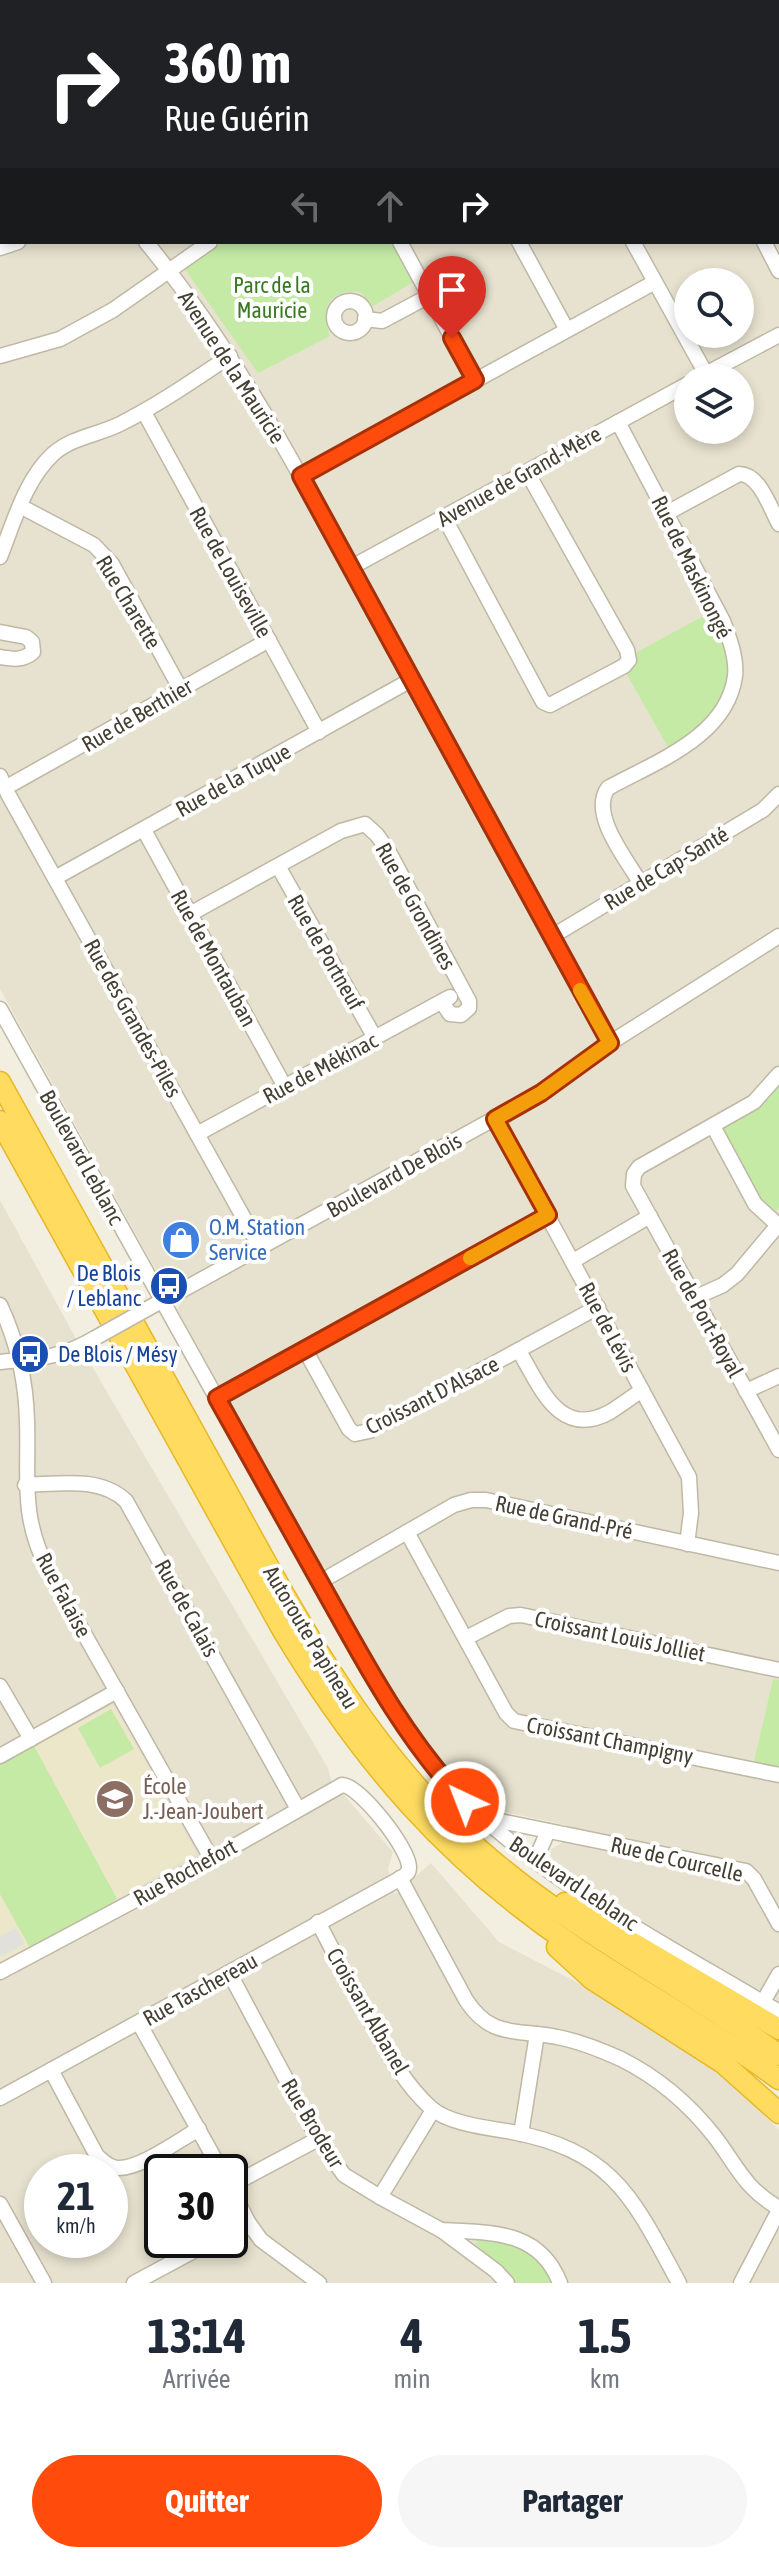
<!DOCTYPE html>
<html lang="fr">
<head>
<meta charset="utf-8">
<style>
	:root { --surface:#fff; --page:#f6f6f7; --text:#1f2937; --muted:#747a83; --accent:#ff4c0c }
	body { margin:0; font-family:"Asap Condensed",sans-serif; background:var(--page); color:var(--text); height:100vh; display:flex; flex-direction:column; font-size:30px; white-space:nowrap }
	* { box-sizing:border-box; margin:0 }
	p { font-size:26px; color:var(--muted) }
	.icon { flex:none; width:44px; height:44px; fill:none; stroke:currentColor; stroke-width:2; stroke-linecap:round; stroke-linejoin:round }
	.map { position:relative; height:2283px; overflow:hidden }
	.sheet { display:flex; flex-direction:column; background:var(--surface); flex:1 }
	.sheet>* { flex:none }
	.banner { position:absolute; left:0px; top:0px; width:780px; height:244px; box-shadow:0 4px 12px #0003; background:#202124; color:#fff; overflow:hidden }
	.fabs { position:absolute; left:674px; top:268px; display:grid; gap:16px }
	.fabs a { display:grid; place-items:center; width:80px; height:80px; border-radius:50%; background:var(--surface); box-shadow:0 4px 12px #0003; font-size:40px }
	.speed { position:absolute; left:24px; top:2154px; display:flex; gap:16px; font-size:40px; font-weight:700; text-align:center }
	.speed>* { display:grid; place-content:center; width:104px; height:104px; border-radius:50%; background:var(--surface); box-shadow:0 4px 12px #0003; line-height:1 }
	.speed small { font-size:20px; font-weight:400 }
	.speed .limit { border:4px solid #111; border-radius:12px; background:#fff; color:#111 }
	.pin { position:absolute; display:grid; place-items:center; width:68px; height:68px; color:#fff; margin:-82px -34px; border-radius:50% 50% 50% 0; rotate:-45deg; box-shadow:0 0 8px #0007 }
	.pin .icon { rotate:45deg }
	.me { position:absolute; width:88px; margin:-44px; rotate:317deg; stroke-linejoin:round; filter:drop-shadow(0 0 6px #0008) }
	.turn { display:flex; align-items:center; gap:28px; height:168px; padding:0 32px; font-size:36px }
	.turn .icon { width:104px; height:104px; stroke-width:2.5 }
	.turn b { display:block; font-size:56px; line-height:68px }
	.lanes { display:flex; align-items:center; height:76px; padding:0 32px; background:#0003; justify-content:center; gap:40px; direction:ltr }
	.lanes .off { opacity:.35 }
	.eta { display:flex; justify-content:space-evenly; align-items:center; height:136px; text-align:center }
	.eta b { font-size:48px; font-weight:700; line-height:56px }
	.button { display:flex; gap:16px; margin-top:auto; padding:16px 32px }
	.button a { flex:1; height:92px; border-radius:48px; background:var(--accent); color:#fff; font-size:32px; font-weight:700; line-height:92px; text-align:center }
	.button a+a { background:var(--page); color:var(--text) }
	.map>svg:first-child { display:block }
	.residential { fill:#e7e2cf; fill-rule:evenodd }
	.education { fill:#ede7ca }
	.green { fill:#c4eaa6 }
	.parking { fill:#e2e0db }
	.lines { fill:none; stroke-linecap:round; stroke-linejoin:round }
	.minor-casing { stroke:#beb8a4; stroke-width:17 }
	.major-casing { stroke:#ecd056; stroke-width:19 }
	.highway-casing { stroke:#e8b726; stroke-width:23 }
	.minor { stroke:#fff; stroke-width:14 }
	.major { stroke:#ffec8e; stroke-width:16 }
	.highway { stroke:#ffdc60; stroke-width:20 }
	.minor-bridge-casing { stroke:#beb8a4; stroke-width:17; stroke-linecap:butt }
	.minor-bridge { stroke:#fff; stroke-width:14 }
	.route-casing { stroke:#a63108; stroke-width:20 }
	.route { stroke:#ff4c0c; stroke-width:14 }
	.slow { stroke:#f59e0b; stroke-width:14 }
	.labels { text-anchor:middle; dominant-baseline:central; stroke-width:8; stroke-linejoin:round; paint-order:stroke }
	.park-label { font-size:22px; fill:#397922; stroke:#fff }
	.street-label { font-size:22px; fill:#443f32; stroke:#fff }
	.shop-label { font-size:22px; fill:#366cbe; stroke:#fff; text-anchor:start }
	.transit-label { font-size:22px; fill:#164399; stroke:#fff; text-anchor:end }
	.education-label { font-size:22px; fill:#785e54; stroke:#fff; text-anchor:start }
</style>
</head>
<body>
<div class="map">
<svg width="779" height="2283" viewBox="0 0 779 2283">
	<rect width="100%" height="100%" fill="#f2efe1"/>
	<g class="residential">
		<path d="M 79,0 L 779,0 L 779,2002 L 762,1988 L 756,1991 L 573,1879 L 556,1866 L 551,1858 L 551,1849 L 562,1843 L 566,1825 L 486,1808 L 440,1763 L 410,1724 L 334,1594 L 335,1583 L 325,1568 L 319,1565 L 229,1403 L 232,1399 L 222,1385 L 218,1385 L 177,1309 L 181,1304 L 171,1285 L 164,1285 L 0,989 L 0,138 L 2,136 L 2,242 L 778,242 L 778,2 L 76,2 ZM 688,282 L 740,282 L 740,334 L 688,334 ZM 688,378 L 740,378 L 740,430 L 688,430 Z"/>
		<path d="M 0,1200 L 80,1346 L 328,1768 L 331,1780 L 393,1852 L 388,1869 L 395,1894 L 431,1863 L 499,1942 L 619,2004 L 711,2063 L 779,2130 L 779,2283 L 0,2283 ZM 42,2172 L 110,2172 L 110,2240 L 42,2240 ZM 162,2172 L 230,2172 L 230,2240 L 162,2240 Z"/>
	</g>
	<g class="education">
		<polygon points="113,1705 196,1853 117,1899 34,1746"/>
		<polygon points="0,1894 33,1953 0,1971"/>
	</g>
	<g class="green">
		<path d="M 223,242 L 395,242 L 417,280 L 373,306 L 360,292 C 328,289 320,308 330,336 L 258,373 L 184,268 Z"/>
		<path d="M 711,612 C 744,677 730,711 668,747 L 626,673 L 635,665 L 637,652 Z"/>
		<polygon points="779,1083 779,1208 776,1211 757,1196 722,1131 725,1126"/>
		<polygon points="773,1679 779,1680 779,1767 754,1762"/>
		<polygon points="111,1709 134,1749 100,1768 78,1728"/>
		<polygon points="34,1746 117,1899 33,1953 0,1894 0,1764"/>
		<path d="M 477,2240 C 520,2241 530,2247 554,2283 L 513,2283 L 476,2244 Z"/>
	</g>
	<polygon class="parking" points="16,1928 25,1944 0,1957 0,1936"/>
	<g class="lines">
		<g class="minor-casing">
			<g id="minor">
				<polyline points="632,0 633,2"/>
				<polyline points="757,0 759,2"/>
				<polyline points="374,2 378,0"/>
				<polyline points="778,39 779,41"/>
				<polyline points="778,208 779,207"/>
				<path d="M 146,242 C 241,358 310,492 380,623 C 456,764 532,904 610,1043"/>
				<polyline points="400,242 475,380"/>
				<polyline points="519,242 567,330"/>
				<polyline points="633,242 706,374"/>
				<polyline points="764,242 779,271"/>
				<polyline points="0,248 18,242"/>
				<circle cx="350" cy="317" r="16"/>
				<polyline points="365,319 382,321 429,296"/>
				<polyline points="0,356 60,339 113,310 210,242"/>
				<polyline points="698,378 779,335"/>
				<polyline points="144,412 319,732"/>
				<path d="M 618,422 L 723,621 C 729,637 737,658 735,676 C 727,737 655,762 608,788 C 589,814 627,860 641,884"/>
				<polyline points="301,476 655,282"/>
				<polyline points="20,506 94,545 112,564 181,690"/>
				<path d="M 667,513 L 739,474 C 760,474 770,508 779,524"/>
				<polyline points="444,517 543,702 550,705 624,666 629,660 627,650 527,472"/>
				<path d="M 0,557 C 14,522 25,480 53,454 C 72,437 98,435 120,424 C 158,405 194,380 230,356"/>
				<polyline points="350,568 688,384"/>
				<path d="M 0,632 L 26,637 L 32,642 L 33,652 C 23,661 12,659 0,657"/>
				<polyline points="0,776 8,794 261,1249"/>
				<polyline points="5,788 269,640"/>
				<polyline points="144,830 285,1087"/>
				<polyline points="278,866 375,1038"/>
				<polyline points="55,878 411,680"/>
				<polyline points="190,914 341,831 365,824 377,835 389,852 469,1001 469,1008 461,1015 450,1014 442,1002"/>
				<polyline points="551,937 763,810 779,794"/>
				<path d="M 0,1009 L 369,1672 C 392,1708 414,1745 442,1777 C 530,1876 666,1944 779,2012"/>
				<polyline points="779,1074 754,1102 639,1167 634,1174 633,1186 779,1450"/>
				<polyline points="495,1119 689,1477 691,1513 687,1544"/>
				<polyline points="713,1126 755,1204 779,1226"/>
				<polyline points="197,1134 450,997"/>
				<polyline points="573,1261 650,1216"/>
				<polyline points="694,1298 723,1285 737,1274 778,1225"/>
				<polyline points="157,1304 541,1093 610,1043 779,936"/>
				<path d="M 0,1305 C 17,1341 26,1382 27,1421 C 29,1477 20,1514 47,1568 L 211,1858"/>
				<polyline points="304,1348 349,1429 355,1434 369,1431 598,1307"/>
				<path d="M 519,1351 C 540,1386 559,1440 610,1412 C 621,1405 632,1397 642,1390"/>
				<path d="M 0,1362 C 39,1358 59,1359 95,1338"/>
				<polyline points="746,1391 779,1376"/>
				<polyline points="217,1398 548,1215"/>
				<path d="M 25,1485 C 59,1484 100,1476 126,1501 L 298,1809"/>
				<polyline points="407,1532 506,1713 514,1721 779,1775"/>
				<polyline points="320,1582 454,1505 471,1500 486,1500 779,1563"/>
				<polyline points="466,1638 509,1616 521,1615 779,1670"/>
				<polyline points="0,1686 31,1739"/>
				<polyline points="0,1756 117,1691"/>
				<polyline points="489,1823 495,1820 746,1871 754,1879 779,1924"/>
				<polyline points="535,1861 548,1831"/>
				<path d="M 400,1878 L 466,2000 C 491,2039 518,2029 557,2037 C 579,2041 601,2050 621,2059 C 657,2077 690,2105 715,2137 C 737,2166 745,2189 779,2208"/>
				<path d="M 318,1922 C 334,1953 350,1983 366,2013 C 385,2047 402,2082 431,2108 C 449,2124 489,2128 512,2132 C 614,2151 634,2200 679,2283"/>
				<path d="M 0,1972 L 201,1865 L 342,1785 C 359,1785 409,1848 409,1867 C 409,1873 407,1873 403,1877 L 0,2098"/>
				<polyline points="230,1974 318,2139 344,2175 380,2197 441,2230 496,2271 507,2283"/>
				<polyline points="763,2002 779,1974"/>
				<polyline points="139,2023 222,2172"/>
				<path d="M 51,2070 L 97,2156 C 103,2161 109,2168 118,2168 C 140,2169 179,2140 199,2129"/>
				<polyline points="521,2134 537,2034"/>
				<polyline points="230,2186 248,2222 261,2240 319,2283"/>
				<polyline points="230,2186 318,2139"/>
				<polyline points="380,2197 433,2110"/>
				<polyline points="0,2204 44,2283"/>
				<path d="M 441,2230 C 490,2233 539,2229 560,2283"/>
				<polyline points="230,2231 248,2222"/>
				<polyline points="134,2283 214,2240"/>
				<polyline points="741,2283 779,2210"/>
			</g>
		</g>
		<g class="major-casing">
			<g id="major">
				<polyline points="16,2 20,0"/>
				<polyline points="46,2 49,0"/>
				<polyline points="0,13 2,11"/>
				<polyline points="0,36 2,34"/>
			</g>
		</g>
		<g class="highway-casing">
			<g id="highway">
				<path d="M 0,1082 C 71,1211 143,1339 214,1468 C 283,1593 348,1721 451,1823 C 547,1919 670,1976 779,2055"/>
				<path d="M 0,1121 L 282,1629 C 362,1762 446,1860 575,1947 C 642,1992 714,2031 779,2079"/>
				<polyline points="565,1903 779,2029"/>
				<polyline points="557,1947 592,1979 723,2063 779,2113"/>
			</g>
		</g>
		<use href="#minor" class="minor"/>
		<use href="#major" class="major"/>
		<use href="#highway" class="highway"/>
		<g class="minor-bridge-casing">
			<polyline id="minor-bridge" points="95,1338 156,1304"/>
		</g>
		<use href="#minor-bridge" class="minor-bridge"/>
	</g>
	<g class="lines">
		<g class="route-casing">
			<path id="route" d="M 452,338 L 475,380 L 301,476 L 610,1043 L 541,1093 L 495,1119 L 548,1215 L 217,1398 C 252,1460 287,1522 321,1584 C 364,1661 404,1738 465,1802"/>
		</g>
		<use href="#route" class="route"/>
		<polyline class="slow" points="470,1258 548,1215 495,1119 541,1093 610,1043 580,990"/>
	</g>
	<defs>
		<g id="shop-disc" transform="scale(2)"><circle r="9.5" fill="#3f7fe0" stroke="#fff"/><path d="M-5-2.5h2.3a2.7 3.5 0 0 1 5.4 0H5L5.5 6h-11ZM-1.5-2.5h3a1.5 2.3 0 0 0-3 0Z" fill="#fff"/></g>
		<g id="bus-disc" transform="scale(2)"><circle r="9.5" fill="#1a4fb4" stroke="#fff"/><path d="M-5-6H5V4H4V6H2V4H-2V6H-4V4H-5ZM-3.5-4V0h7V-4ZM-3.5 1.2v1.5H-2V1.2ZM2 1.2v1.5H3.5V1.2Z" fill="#fff"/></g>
		<g id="school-disc" transform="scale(2)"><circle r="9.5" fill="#8d6e63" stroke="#fff"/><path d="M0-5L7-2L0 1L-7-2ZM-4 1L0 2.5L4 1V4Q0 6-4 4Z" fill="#fff"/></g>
	</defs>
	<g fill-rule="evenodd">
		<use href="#shop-disc" x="181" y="1240"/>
		<use href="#bus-disc" x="169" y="1286"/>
		<use href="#bus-disc" x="30" y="1354"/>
		<use href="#school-disc" x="115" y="1799"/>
	</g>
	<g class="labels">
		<g class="park-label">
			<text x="272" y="285">Parc de la<tspan x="272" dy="25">Mauricie</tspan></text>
		</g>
		<g class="street-label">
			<text transform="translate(232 367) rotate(57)">Avenue de la Mauricie</text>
			<text transform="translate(519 476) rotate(-29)">Avenue de Grand-Mère</text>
			<text transform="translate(692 567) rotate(64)">Rue de Maskinongé</text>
			<text transform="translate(231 572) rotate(61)">Rue de Louiseville</text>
			<text transform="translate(129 602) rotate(59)">Rue Charette</text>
			<text transform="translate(137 715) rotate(-30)">Rue de Berthier</text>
			<text transform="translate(233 780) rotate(-29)">Rue de la Tuque</text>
			<text transform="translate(666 868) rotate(-31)">Rue de Cap-Santé</text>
			<text transform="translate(416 906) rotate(61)">Rue de Grondines</text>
			<text transform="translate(326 952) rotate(60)">Rue de Portneuf</text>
			<text transform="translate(214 958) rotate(61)">Rue de Montauban</text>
			<text transform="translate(133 1018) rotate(61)">Rue des Grandes-Piles</text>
			<text transform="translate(320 1068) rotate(-28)">Rue de Mékinac</text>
			<text transform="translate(82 1157) rotate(61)">Boulevard Leblanc</text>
			<text transform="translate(394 1175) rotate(-29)">Boulevard De Blois</text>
			<text transform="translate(703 1313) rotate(61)">Rue de Port-Royal</text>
			<text transform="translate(608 1327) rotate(62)">Rue de Lévis</text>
			<text transform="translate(432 1395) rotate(-27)">Croissant D'Alsace</text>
			<text transform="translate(564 1517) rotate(12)">Rue de Grand-Pré</text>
			<text transform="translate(64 1595) rotate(62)">Rue Falaise</text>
			<text transform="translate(187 1608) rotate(61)">Rue de Calais</text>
			<text transform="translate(620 1636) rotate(12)">Croissant Louis Jolliet</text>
			<text transform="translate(311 1637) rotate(59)">Autoroute Papineau</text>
			<text transform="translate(610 1740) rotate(11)">Croissant Champigny</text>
			<text transform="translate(677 1859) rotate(13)">Rue de Courcelle</text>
			<text transform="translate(185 1872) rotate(-29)">Rue Rochefort</text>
			<text transform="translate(574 1883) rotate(34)">Boulevard Leblanc</text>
			<text transform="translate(200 1989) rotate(-29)">Rue Taschereau</text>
			<text transform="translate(368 2011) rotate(60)">Croissant Albanel</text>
			<text transform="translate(313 2123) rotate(59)">Rue Brodeur</text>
		</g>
		<g class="shop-label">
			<text x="209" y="1227">O.M. Station<tspan x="209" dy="25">Service</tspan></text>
		</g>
		<g class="transit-label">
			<text x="141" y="1273">De Blois<tspan x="141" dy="25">/ Leblanc</tspan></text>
			<text x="58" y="1354" text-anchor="start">De Blois / Mésy</text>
		</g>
		<g class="education-label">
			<text x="143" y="1786">École<tspan x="143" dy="25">J.-Jean-Joubert</tspan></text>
		</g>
	</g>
</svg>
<div class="fabs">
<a><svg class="icon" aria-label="search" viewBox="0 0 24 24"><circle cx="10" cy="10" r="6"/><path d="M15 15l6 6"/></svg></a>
<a><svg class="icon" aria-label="layers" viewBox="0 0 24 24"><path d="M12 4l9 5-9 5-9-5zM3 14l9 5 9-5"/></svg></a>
</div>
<div class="speed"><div>21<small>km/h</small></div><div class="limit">30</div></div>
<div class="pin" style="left:452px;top:338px;background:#d93025"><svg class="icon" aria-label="arrive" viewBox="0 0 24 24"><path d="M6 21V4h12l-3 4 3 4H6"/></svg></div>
<svg class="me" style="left:465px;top:1802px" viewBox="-20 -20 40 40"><circle r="17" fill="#ff4c0c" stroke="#fff" stroke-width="3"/><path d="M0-11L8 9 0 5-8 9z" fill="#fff"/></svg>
<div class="banner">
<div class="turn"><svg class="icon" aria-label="right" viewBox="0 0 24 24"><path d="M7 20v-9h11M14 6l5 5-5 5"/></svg><div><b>360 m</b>Rue Guérin</div></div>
<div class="lanes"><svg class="icon off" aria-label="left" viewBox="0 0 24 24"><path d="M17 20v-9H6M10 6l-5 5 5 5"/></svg><svg class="icon off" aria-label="ahead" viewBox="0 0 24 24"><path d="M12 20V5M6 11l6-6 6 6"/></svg><svg class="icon" aria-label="right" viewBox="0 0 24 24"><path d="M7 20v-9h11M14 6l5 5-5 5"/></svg></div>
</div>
</div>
<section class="sheet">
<div class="eta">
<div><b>13:14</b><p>Arrivée</p></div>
<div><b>4</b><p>min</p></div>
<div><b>1.5</b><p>km</p></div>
</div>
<div class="button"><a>Quitter</a><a>Partager</a></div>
</section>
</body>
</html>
